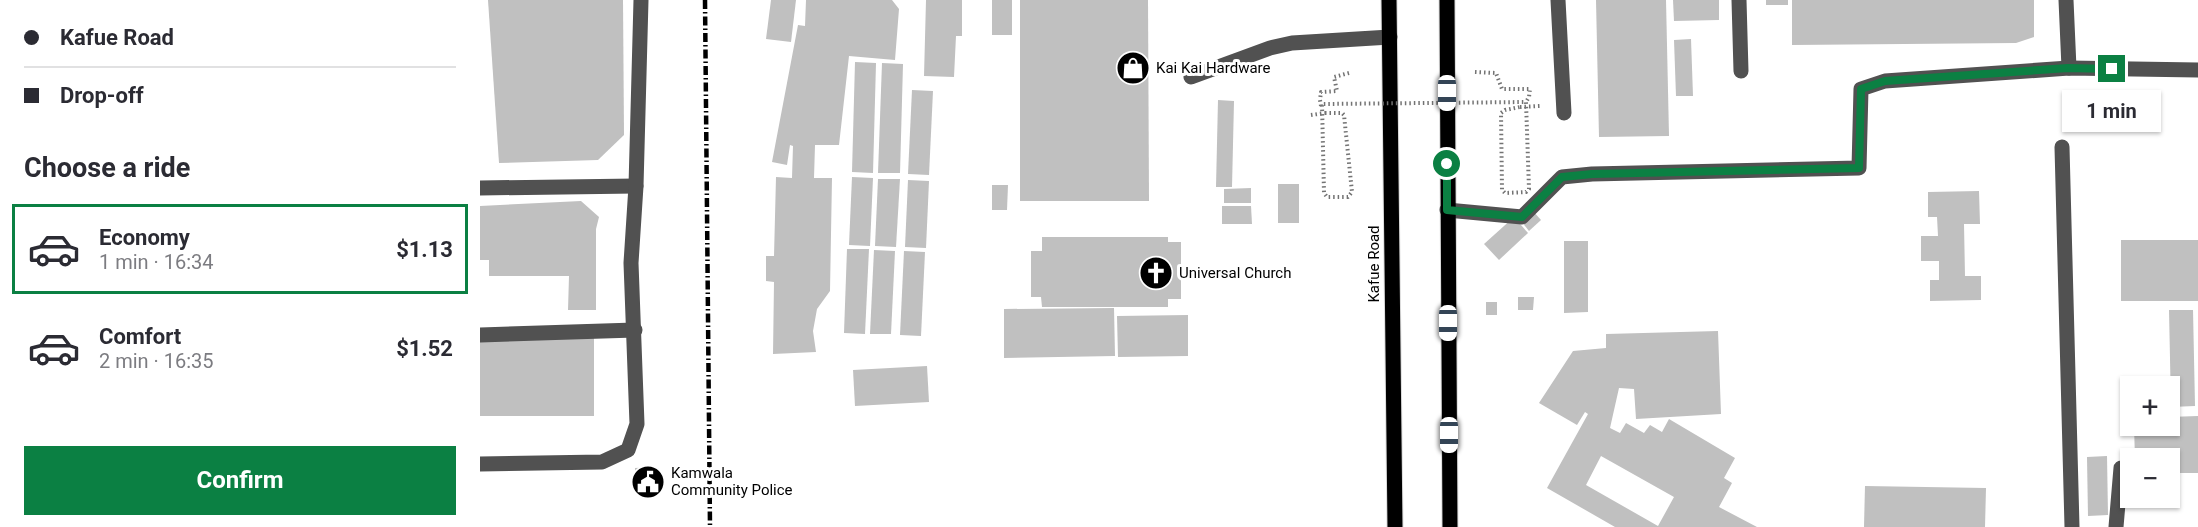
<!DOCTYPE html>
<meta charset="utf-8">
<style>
:root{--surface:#fff;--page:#f7f7f7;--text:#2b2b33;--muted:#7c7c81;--line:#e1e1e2;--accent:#0b8043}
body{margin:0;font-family:Roboto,sans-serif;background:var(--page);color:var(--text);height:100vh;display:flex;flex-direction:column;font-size:22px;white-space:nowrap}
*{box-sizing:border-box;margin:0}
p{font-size:20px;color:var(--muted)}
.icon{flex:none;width:33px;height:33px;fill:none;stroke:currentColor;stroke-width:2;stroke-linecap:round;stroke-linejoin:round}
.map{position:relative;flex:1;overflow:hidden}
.sheet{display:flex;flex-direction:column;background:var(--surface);width:480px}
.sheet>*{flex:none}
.banner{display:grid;align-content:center;height:132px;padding:0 24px;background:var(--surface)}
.fabs{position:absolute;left:1640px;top:376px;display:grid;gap:12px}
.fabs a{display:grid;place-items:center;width:60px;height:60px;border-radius:0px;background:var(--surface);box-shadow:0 2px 4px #0004;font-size:30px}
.end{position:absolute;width:27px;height:27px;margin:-14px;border:8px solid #0b8043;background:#fff;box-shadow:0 0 0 3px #fff}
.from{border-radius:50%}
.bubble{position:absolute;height:42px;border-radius:0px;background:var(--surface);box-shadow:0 2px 4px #0004;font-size:20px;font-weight:700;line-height:42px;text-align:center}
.car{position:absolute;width:18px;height:36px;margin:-18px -9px;border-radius:8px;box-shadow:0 0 4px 2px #0007;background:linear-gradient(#fff 24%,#345 0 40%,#fff 0 76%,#345 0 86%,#fff 0)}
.banner b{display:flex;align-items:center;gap:21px;height:57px;font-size:22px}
.banner b+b{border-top:2px solid var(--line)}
.banner i{width:15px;height:15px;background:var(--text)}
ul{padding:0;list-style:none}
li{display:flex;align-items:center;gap:18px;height:90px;margin:0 12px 9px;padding:0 12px;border:3px solid transparent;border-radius:0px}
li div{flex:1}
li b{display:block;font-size:22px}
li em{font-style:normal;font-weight:700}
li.current{border-color:var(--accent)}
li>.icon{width:54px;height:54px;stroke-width:1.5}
h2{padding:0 24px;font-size:27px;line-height:72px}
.cta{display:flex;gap:12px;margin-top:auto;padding:12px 24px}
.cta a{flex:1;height:69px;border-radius:0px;background:var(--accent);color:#fff;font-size:24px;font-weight:700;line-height:69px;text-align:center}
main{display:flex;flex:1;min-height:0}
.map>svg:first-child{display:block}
.building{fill:#c0c0c0;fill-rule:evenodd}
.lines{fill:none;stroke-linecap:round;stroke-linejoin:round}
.major-casing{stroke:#dbdbdb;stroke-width:17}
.path{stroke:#737373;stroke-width:4;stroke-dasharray:1.5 3;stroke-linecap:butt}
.minor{stroke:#515151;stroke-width:15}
.major{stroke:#000;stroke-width:15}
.rail{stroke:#000;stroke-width:4.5;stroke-dasharray:9 3 1.5 3;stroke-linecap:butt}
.path-bridge{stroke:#737373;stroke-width:4;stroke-dasharray:1.5 3;stroke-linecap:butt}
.route{stroke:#0b8043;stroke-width:8}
.labels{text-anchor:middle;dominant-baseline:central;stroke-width:6;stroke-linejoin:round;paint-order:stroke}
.poi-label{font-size:15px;fill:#000;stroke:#fff;text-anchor:start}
.street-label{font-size:15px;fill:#000;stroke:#fff}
</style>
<main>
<section class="sheet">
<div class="banner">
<b><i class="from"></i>Kafue Road</b>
<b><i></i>Drop-off</b>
</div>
<h2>Choose a ride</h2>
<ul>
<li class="current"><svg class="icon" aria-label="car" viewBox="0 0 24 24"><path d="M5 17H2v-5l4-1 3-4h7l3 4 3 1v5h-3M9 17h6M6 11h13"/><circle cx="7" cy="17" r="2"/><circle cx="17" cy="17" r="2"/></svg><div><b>Economy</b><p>1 min · 16:34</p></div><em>$1.13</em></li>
<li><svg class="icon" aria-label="car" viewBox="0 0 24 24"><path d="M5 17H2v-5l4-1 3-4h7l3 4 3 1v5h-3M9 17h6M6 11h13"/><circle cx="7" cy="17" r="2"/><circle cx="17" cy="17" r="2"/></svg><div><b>Comfort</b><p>2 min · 16:35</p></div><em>$1.52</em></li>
</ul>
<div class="cta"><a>Confirm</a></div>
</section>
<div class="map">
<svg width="1718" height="527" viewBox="0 0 1718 527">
<rect width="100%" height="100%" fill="#fff"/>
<!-- building -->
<g class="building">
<path d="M8 0H143L144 135 118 160 19 163Z"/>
<path d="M291 0H316L311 42 286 39Z"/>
<path d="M326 0H412L419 9 415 60 369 56 359 145H335L334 178H352L350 291 337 309 333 331 336 352 293 354 294 282 286 281V256H294L296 177 312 178 313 146 310 145 307 165 292 162 318 25 325 26Z"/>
<path d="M446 0H482V36H476L474 77 444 76Z"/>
<rect x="512" y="0" width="20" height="35"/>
<path d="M540 0H668L669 201H540Z"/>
<path d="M1116 0H1186L1189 136 1119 137Z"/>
<path d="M1193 0H1239V20L1194 21Z"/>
<rect x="1286" y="0" width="22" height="5"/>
<path d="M1312 0H1554V37L1536 43 1312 45Z"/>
<path d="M1211 39 1213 96H1196L1194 40Z"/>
<path d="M375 62 396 63 393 173 372 172Z"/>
<path d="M402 63 423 64 420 173H398Z"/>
<path d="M432 90 453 91 449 175 428 174Z"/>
<path d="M738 100 754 101 752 187H736Z"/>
<path d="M372 177 393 178 390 246 369 245Z"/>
<path d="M398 179H420L416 247 395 246Z"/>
<path d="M428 180 449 181 446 248 425 247Z"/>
<rect x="798" y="184" width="21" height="39"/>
<path d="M512 185H528L527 210H512Z"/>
<path d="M771 188V203H744V189Z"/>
<path d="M1499 191 1500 224H1484L1485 276H1501V300L1450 301V280H1459V261H1441V236H1458L1457 217H1448V192Z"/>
<path d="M101 201 119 217 116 229V310H88L89 276H9V260H0V206Z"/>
<path d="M742 206H771L772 224H742Z"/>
<path d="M1053 211 1061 220 1049 231 1041 221Z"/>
<path d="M1034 217 1048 233 1019 260 1004 244Z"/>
<path d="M562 237H688V242H701V299H688V307H562L561 297H551V251H562Z"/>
<rect x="1641" y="240" width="77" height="61"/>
<path d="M1084 241H1108V312L1084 313Z"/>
<path d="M367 249H389L385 334 364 333Z"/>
<path d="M394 250 415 251 411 334H390Z"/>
<path d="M424 251 445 252 441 336 420 335Z"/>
<path d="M1038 297H1054L1053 310H1038Z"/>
<rect x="1006" y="302" width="11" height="13"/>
<path d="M634 308 635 356 524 358V309Z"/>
<path d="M1689 310H1713L1715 406 1691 407Z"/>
<path d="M708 315V356L638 357 637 316Z"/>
<path d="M1238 331 1241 414 1156 419 1154 389 1139 388 1130 428 1140 433 1146 423 1164 433 1170 425 1182 432 1189 419 1255 458 1244 478 1252 483 1239 507 1277 527H1135L1067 488 1108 414 1105 412 1097 425 1059 403 1093 351 1126 348V334ZM1121 456 1194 497 1178 526 1106 485Z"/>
<rect x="0" y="336" width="114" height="80"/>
<path d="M447 366 449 402 375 406 373 370Z"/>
<path d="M1718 416V473H1689V459H1655L1654 426H1689V417Z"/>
<path d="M1627 456 1628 515 1608 516 1607 457Z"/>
<path d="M171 467 173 493H157L155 468Z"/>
<path d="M1385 486 1506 488 1505 527H1384Z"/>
</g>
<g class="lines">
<!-- major casing -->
<g class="major-casing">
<g id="major">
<path d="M909 0 915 527"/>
<path d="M967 0 970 527"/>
</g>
</g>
<!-- path -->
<g class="path">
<path d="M995 72 1016 73 1022 89H1050L1049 97 1046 102"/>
<path d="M841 106 840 100 841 92 857 91 854 77 869 73"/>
<path d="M1040 107 1060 106"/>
<path d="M831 115 845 113"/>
</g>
<!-- minor -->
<g class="minor">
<path d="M1078 0 1084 113"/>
<path d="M1259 0 1261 71"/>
<path d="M1586 0 1589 68"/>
<path d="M711 77 790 48 812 43 910 37"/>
<path d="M1582 147 1592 527"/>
<path d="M0 188 156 186"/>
<path d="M967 210 1042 217 1082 177 1112 174 1379 168 1381 89 1405 81 1589 68 1718 70"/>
<path d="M0 335 155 330"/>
<path d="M0 464 122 462 148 450 157 424 151 263 156 186 161 0"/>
<path d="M1636 527 1641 468"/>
</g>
<!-- major -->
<use href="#major" class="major"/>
<!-- rail -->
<path class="rail" d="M225 0 230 527"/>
<!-- path-bridge -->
<path class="path-bridge" d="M845 113H862L864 115 872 192 868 197H847L844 193 842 104 1046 102 1049 189 1046 192 1025 193 1022 190 1021 113 1025 110 1040 107"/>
</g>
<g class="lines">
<!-- route -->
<path class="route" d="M967 164V210L1042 217 1082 177 1112 174 1379 168 1381 89 1405 81 1588 68 1632 69"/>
</g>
<!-- icons -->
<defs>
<g id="shop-disc" transform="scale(1.725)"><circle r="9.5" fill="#000" stroke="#fff"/><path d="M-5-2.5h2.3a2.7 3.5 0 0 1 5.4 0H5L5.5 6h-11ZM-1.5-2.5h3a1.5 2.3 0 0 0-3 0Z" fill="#fff"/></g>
<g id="church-disc" transform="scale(1.725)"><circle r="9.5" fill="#000" stroke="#fff"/><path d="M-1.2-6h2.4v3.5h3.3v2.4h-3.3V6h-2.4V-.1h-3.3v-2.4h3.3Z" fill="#fff"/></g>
<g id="civic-disc" transform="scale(1.725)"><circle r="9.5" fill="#000" stroke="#fff"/><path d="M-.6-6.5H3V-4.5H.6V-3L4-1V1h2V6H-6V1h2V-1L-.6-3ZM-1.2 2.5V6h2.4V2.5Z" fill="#fff"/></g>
</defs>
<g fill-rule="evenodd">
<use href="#shop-disc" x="653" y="68"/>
<use href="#church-disc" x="676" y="273"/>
<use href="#civic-disc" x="168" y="482"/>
</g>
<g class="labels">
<!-- poi labels -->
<g class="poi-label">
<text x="676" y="68">Kai Kai Hardware</text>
<text x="699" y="273">Universal Church</text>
<text x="191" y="473">Kamwala<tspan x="191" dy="17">Community Police</tspan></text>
</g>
<!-- street labels -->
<g class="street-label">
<text transform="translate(894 264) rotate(-90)">Kafue Road</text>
</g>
</g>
</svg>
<div class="fabs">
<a>+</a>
<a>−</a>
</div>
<i class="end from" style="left:967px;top:164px"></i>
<i class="end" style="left:1632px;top:69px"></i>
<div class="bubble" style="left:1582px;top:90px;width:99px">1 min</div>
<i class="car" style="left:967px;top:93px;rotate:180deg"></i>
<i class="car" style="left:968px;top:323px;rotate:180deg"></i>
<i class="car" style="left:969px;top:435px;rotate:180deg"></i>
</div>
</main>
